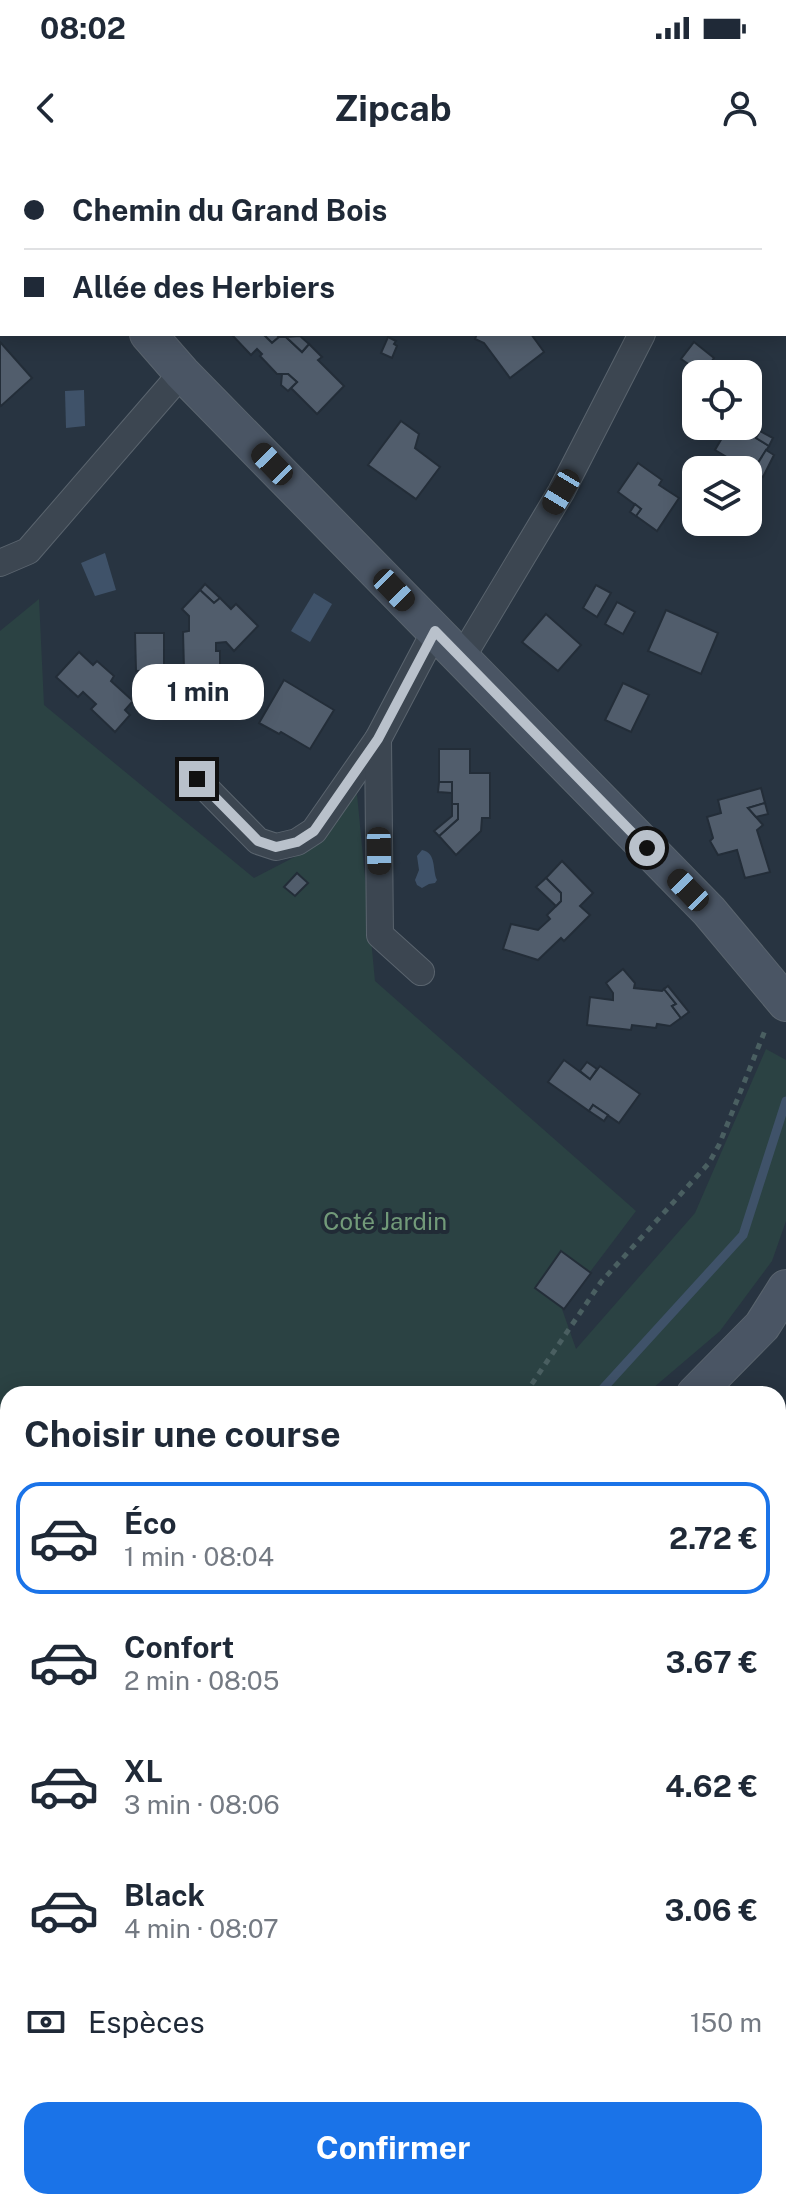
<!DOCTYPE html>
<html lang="fr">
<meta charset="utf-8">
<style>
:root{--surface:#fff;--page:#f2f2f3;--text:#1f2937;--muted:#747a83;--line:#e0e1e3;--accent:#1a73e8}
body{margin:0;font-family:"Public Sans",sans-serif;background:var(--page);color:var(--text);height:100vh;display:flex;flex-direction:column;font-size:30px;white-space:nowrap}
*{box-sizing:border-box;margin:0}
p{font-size:26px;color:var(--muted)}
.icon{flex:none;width:44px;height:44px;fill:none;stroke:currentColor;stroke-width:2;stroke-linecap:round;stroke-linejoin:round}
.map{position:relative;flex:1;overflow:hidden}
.sheet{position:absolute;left:0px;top:1226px;width:786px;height:824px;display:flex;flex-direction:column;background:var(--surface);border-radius:24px 24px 0 0;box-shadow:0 4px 20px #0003}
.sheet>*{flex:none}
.banner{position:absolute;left:0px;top:0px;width:786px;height:176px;box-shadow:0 4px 20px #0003;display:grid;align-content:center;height:176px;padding:0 24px;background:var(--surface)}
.tools{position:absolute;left:682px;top:200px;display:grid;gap:16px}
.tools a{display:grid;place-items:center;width:80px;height:80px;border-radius:16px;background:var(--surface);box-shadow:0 4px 20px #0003;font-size:40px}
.end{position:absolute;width:36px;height:36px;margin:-18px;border:10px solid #b9c1cb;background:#111;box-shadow:0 0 0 4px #111}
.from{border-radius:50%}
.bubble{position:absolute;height:56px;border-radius:24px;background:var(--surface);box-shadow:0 4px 20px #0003;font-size:26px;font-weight:700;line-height:56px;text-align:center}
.car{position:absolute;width:24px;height:48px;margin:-24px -12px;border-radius:10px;box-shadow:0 0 6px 2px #0007;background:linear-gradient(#222 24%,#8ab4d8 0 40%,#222 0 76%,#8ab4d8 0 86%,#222 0)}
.banner b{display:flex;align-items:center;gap:28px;height:76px;font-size:30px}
.banner b+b{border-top:2px solid var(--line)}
.banner i{width:20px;height:20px;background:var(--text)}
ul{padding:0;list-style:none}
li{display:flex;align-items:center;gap:24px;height:112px;margin:0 16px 12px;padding:0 8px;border:4px solid transparent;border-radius:24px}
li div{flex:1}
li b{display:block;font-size:30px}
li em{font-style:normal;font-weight:700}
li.current{border-color:var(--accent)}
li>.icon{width:72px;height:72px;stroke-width:1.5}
h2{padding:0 24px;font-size:36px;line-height:96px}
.pay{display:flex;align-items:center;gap:20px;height:88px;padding:0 24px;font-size:30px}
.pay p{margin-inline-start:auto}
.primary-button{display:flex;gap:16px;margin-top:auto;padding:16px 24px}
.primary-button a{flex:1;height:92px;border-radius:24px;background:var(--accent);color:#fff;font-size:32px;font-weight:700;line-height:92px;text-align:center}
.status{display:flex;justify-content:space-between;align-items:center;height:56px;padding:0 40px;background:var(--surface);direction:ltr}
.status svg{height:22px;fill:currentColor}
header{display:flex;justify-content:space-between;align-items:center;height:104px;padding:0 24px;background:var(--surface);font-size:36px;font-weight:700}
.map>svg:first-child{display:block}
.green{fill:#2b4243}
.water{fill:#3f5269}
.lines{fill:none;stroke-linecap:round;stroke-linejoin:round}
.stream{stroke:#3f5269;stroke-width:9}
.river{stroke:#3f5269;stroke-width:54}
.building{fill:#515d6c;stroke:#232d38;stroke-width:2}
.street-casing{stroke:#5a646e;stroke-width:28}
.secondary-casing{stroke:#5a646e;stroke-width:38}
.path{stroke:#4a5f61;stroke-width:5;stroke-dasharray:6 6;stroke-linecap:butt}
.street{stroke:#3c4651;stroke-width:26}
.secondary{stroke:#4a5564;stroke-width:36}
.route{stroke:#b9c1cb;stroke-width:10}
.labels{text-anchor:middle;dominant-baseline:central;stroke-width:8;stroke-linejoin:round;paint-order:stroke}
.park-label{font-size:24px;fill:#729a79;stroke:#212b36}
</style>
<div class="status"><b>08:02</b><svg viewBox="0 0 49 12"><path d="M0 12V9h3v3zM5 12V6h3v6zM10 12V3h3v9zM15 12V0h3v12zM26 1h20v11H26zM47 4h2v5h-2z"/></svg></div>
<header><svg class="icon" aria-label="back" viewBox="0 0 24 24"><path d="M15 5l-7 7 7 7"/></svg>Zipcab<svg class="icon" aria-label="person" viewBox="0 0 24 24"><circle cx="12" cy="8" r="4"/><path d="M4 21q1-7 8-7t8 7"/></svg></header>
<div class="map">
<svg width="786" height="2050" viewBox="0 0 786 2050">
<rect width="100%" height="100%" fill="#283441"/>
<!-- green -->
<g class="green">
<path d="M39 439 44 545 254 718 308 690 356 624 375 821 636 1051 562 1149 576 1189 695 1053 766 889 786 900V1061L772 1101 720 1171 646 1234H8V1926L0 1922V471Z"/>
<path d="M786 1456V1518L778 1526V1464Z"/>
<path d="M778 1887 786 1888V2050H249V2042H778Z"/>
<path d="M117 2042H188L189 2050H117Z"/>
</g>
<!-- water -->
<g class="water">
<path d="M84 230 85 266 66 268 65 231Z"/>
<path d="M105 393 116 430 95 436 81 403Z"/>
<path d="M314 433 332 444 310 482 291 471Z"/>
<path d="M422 690C437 693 432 710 437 720L435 723 429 724 422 728 417 725 415 720 419 710 417 696Z"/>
</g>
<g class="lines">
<!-- stream -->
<g class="stream">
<path d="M598 1234 743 1075 786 941"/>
<path d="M0 1717 8 1638"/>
</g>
<!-- river -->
<g class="river">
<path d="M0 1857 8 1855"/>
<path d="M778 1997 786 1992"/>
</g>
</g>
<!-- building -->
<g class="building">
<path d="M544 0H578L577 2H549Z"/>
<path d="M263 174H276L279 177 272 183Z"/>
<path d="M263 174 272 183 279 177H286L302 192 309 184 322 197 318 200 344 226 317 254 291 228 297 222 288 214H277L260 196 262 194 257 189 251 195 232 175Z"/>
<path d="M477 174H531L544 192 510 218 484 183 475 179Z"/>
<path d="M300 176 309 184 302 192 286 177Z"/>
<path d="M388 177 396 181 394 184 397 186 392 198 381 193Z"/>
<path d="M0 182 32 218 1 246 0 244Z"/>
<path d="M694 182 714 198 703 214 681 199Z"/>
<path d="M282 214H288L297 222 288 231 281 225Z"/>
<path d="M401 261 419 274 415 288 440 307 416 339 368 305Z"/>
<path d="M751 265 760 271 756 278 769 286 752 312 715 290 729 266H735L747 273Z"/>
<path d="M760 271 773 278 769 286 756 278Z"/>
<path d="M766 290 774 295 763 317 753 311Z"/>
<path d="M638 303 662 320 659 325 679 338 657 371 636 356 641 349 618 332Z"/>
<path d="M635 344 641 349 636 356 630 352Z"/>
<path d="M205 424 220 438 214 443 200 430Z"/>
<path d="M596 425 611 433 597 457 583 448Z"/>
<path d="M200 430 214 443 220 438 231 449 236 444 258 466 234 491 226 482 216 483V491H220V509L184 510 183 472 189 471V456L182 449Z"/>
<path d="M617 442 635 452 623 474 605 464Z"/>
<path d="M666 450 718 473 701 514 648 491Z"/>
<path d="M546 454 581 485 558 511 522 482Z"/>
<path d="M135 473H164V510L136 511Z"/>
<path d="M79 492 93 505 97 501 114 516 111 521 133 541 125 550 130 555 115 572 91 549 96 544 83 532 78 537 56 517Z"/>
<path d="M284 520 334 550 310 589 281 572 279 574 259 563Z"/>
<path d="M623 523 649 535 631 572 605 560Z"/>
<path d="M439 589H470V613H490V658H482L481 671 456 695 439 676 458 659V644H452V622H439Z"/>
<path d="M439 622H452V633L438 632Z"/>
<path d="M761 628 765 643 748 648 763 665 757 670 770 712 745 718 737 690 718 695 710 681 713 678 707 657 721 653 718 640Z"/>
<path d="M765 643 768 654 756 657 748 648Z"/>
<path d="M452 644H458V659L439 676 434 671 452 656Z"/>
<path d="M562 701 593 733 580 746 590 755 564 781 561 778 538 800 503 789 511 764 538 770 550 759 547 755 561 741V733L546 718Z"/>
<path d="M297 713 308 723 295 736 284 727Z"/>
<path d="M546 718 561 733V741L556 746 536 727Z"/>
<path d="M623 809 635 823 634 828 662 831 664 829 676 844 672 846 681 858 670 866 657 864 656 868 632 865 631 870 587 865 590 837 613 840V833L606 823Z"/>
<path d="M668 826 689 852 681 858 672 846 676 844 664 829Z"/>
<path d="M564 900 590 919 600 906 640 934 619 963 593 945 589 951 548 922Z"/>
<path d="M587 902 597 909 590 919 580 911Z"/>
<path d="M593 945 608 955 604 961 589 951Z"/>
<path d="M561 1091 591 1113 564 1149 535 1128Z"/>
</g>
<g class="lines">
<!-- street casing -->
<g class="street-casing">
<g id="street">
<path d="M251 2 252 0"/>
<path d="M716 2 717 0"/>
<path d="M0 403 28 391 182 213"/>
<path d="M461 499 561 332 642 174"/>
<path d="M197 619 258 681 276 687 297 682 314 671 378 579"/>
<path d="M421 812 380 775 378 579 435 471"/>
</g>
</g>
<!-- secondary casing -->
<g class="secondary-casing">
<g id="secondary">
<path d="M0 4 2 6"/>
<path d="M148 174 182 213 709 751 786 843"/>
<path d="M695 1234 762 1166 786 1128"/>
<path d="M213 2042 214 2050"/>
</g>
</g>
<!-- path -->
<g class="path">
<path d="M525 1234 601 1122 709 1003 719 985 766 868"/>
<path d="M0 1536 8 1529"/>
<path d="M0 1756 8 1755"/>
<path d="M0 1912 8 1909"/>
</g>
<!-- street -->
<use href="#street" class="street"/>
<!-- secondary -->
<use href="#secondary" class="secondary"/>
</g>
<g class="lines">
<!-- route -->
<path class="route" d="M197 619 258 681 276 687 297 682 314 671 378 579 435 471 647 688"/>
</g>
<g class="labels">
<!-- park labels -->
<g class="park-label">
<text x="385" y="1061">Coté Jardin</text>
</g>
</g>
</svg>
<div class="tools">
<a><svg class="icon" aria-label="locate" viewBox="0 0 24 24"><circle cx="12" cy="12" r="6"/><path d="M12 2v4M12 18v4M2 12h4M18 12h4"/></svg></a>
<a><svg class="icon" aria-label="layers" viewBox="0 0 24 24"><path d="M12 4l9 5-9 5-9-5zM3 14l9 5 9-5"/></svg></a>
</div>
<i class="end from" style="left:647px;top:688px"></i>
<i class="end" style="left:197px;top:619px"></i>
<div class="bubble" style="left:132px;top:504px;width:132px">1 min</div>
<i class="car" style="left:272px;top:304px;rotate:316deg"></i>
<i class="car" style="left:561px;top:332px;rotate:211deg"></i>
<i class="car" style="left:394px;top:430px;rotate:136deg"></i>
<i class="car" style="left:379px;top:691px;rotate:179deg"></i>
<i class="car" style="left:688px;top:730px;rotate:316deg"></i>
<div class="banner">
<b><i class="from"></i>Chemin du Grand Bois</b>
<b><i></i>Allée des Herbiers</b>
</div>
<section class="sheet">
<h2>Choisir une course</h2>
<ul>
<li class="current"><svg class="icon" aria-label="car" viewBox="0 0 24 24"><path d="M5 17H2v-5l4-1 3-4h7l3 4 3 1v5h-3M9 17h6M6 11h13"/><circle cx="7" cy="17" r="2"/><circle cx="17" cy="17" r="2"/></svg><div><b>Éco</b><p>1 min · 08:04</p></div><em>2.72 €</em></li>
<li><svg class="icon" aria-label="car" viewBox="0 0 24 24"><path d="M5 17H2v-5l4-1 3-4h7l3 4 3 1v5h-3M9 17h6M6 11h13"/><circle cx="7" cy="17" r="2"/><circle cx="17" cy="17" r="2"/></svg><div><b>Confort</b><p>2 min · 08:05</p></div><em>3.67 €</em></li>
<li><svg class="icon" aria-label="car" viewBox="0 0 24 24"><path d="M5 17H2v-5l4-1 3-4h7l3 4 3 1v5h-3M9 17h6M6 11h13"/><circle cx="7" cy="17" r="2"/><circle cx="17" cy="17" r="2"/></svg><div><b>XL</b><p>3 min · 08:06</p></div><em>4.62 €</em></li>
<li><svg class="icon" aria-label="car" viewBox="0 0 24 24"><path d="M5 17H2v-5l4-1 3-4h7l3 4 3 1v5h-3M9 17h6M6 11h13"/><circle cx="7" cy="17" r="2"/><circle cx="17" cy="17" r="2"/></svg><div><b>Black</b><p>4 min · 08:07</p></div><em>3.06 €</em></li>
</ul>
<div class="pay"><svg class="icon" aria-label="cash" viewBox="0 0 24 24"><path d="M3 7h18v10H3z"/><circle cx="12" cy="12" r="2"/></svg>Espèces<p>150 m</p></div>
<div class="primary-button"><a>Confirmer</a></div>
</section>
</div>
